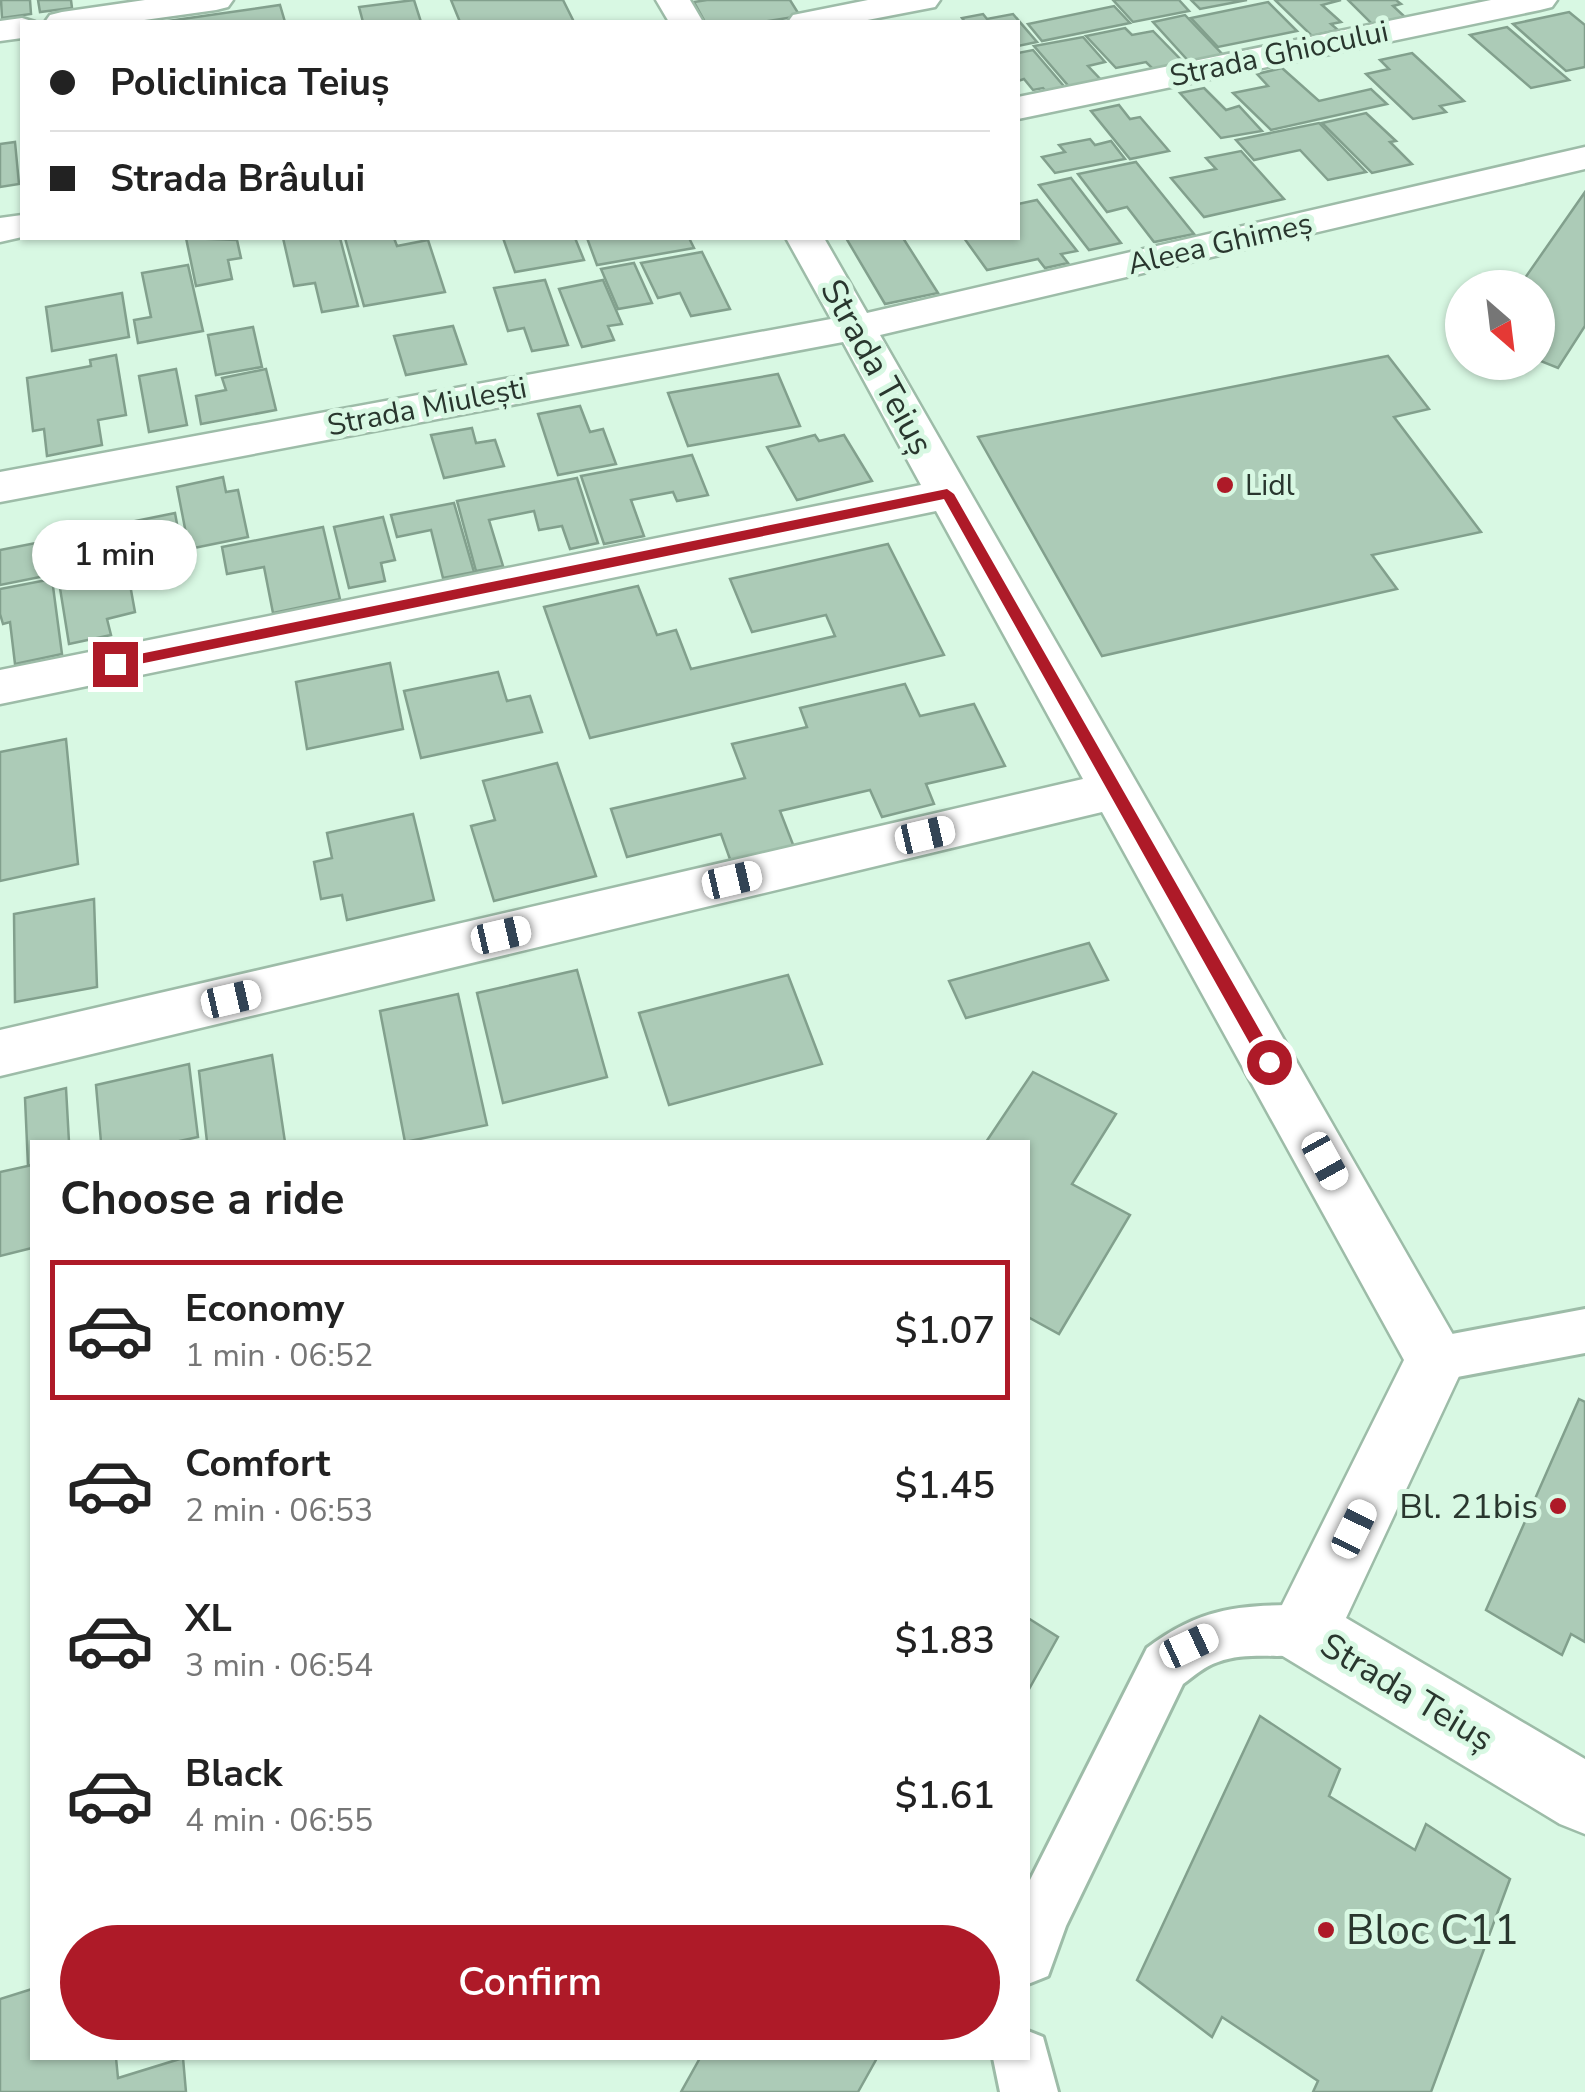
<!DOCTYPE html>
<meta charset="utf-8">
<style>
:root{--surface:#fff;--page:#f6f6f6;--text:#222;--muted:#767676;--line:#e0e0e0;--accent:#ae1a28}
body{margin:0;font-family:"Nunito Sans",sans-serif;background:var(--page);color:var(--text);height:100vh;display:flex;flex-direction:column;font-size:38px;white-space:nowrap}
*{box-sizing:border-box;margin:0}
p{font-size:32px;color:var(--muted)}
.icon{flex:none;width:55px;height:55px;fill:none;stroke:currentColor;stroke-width:2;stroke-linecap:round;stroke-linejoin:round}
.map{position:relative;flex:1;overflow:hidden}
.side{position:absolute;left:30px;top:1140px;width:1000px;height:920px;display:flex;flex-direction:column;background:var(--surface);border-radius:0px;box-shadow:0 2px 8px #0004}
.side>*{flex:none}
.guide{position:absolute;left:20px;top:20px;width:1000px;height:220px;border-radius:0px;box-shadow:0 2px 8px #0004;display:grid;align-content:center;height:220px;padding:0 30px;background:var(--surface)}
.needle{width:65px;rotate:152deg}
.tools{position:absolute;left:1445px;top:270px;display:grid;gap:20px}
.tools a{display:grid;place-items:center;width:110px;height:110px;border-radius:50%;background:var(--surface);box-shadow:0 2px 8px #0004;font-size:50px}
.end{position:absolute;width:45px;height:45px;margin:-22px;border:12px solid #ae1a28;background:#fff;box-shadow:0 0 0 5px #fff}
.from{border-radius:50%}
.bubble{position:absolute;height:70px;border-radius:35px;background:var(--surface);box-shadow:0 2px 8px #0004;font-size:32px;font-weight:600;line-height:70px;text-align:center}
.car{position:absolute;width:30px;height:60px;margin:-30px -15px;border-radius:12px;box-shadow:0 0 8px 2px #0007;background:linear-gradient(#fff 24%,#345 0 40%,#fff 0 76%,#345 0 86%,#fff 0)}
.guide b{display:flex;align-items:center;gap:35px;height:95px;font-size:38px}
.guide b+b{border-top:2px solid var(--line)}
.guide i{width:25px;height:25px;background:var(--text)}
ul{padding:0;list-style:none}
li{display:flex;align-items:center;gap:30px;height:140px;margin:0 20px 15px;padding:0 10px;border:5px solid transparent;border-radius:0px}
li div{flex:1}
li b{display:block;font-size:38px}
li em{font-style:normal;font-weight:600}
li.selected{border-color:var(--accent)}
li>.icon{width:90px;height:90px;stroke-width:1.5}
h2{padding:0 30px;font-size:45px;line-height:120px}
.action{display:flex;gap:20px;margin-top:auto;padding:20px 30px}
.action a{flex:1;height:115px;border-radius:60px;background:var(--accent);color:#fff;font-size:40px;font-weight:600;line-height:115px;text-align:center}
.map>svg:first-child{display:block}
.building{fill:#accbb7;stroke:#82a08d;stroke-width:2.5}
.lines{fill:none;stroke-linecap:round;stroke-linejoin:round}
.service-casing{stroke:#9dbca8;stroke-width:6}
.minor-casing{stroke:#9dbca8;stroke-width:5}
.service{fill:#fff;fill-rule:evenodd}
.minor{fill:#fff;fill-rule:evenodd}
.route{fill:#ae1a28}
.poi-dot{fill:#ae1a28;stroke:#d8f8e3;stroke-width:4}
.labels{text-anchor:middle;dominant-baseline:central;stroke-width:10;stroke-linejoin:round;paint-order:stroke}
.far-street-label{font-size:30px;fill:#29362e;stroke:#d8f8e3}
.far-poi-label{font-size:30px;fill:#29362e;stroke:#d8f8e3;text-anchor:start}
.street-label{font-size:35px;fill:#29362e;stroke:#d8f8e3}
.poi-label{font-size:35px;fill:#29362e;stroke:#d8f8e3;text-anchor:end}
.near-poi-label{font-size:42px;fill:#29362e;stroke:#d8f8e3;text-anchor:start}
</style>
<div class="map">
<svg width="1585" height="2092" viewBox="0 0 1585 2092">
<rect width="100%" height="100%" fill="#d8f8e3"/>
<!-- building -->
<g class="building">
<path d="M1 0H30L31 14 2 18Z"/>
<path d="M38 0H71L72 8 40 12Z"/>
<path d="M414 0 421 22H363L359 7Z"/>
<path d="M451 0H563L574 22H460Z"/>
<path d="M707 0H790L800 16 762 22H705L694 2Z"/>
<path d="M1113 0H1179L1189 11 1133 22Z"/>
<path d="M1191 0H1247L1200 9Z"/>
<path d="M1275 0H1341L1322 5 1341 22 1331 24 1338 30 1312 36Z"/>
<path d="M1348 0H1396L1401 4 1393 6 1405 17 1372 24Z"/>
<path d="M1268 2 1297 31 1218 47 1191 18Z"/>
<path d="M280 5 285 22H161Z"/>
<path d="M1114 6 1130 23 1042 41 1028 24Z"/>
<path d="M1569 12 1585 25V67L1566 71 1513 24Z"/>
<path d="M983 14 987 19 1013 14 1037 42 1018 46V22H965L962 18Z"/>
<path d="M1185 15 1226 58 1192 65 1153 22Z"/>
<path d="M1507 27 1569 80 1531 88 1470 35Z"/>
<path d="M1125 28 1132 35 1153 31 1186 65 1155 71 1146 62 1116 68 1086 36Z"/>
<path d="M1083 37 1105 62 1088 66 1104 83 1072 90 1034 46Z"/>
<path d="M1033 50 1068 91 1049 95 1043 88 1033 90 1024 79 1018 81V53Z"/>
<path d="M1412 53 1464 101 1440 106 1446 112 1413 119 1366 74 1389 69 1380 60Z"/>
<path d="M1282 68 1319 101 1371 89 1387 104 1271 130 1233 93 1268 86 1257 74Z"/>
<path d="M1204 88 1226 110 1239 106 1262 131 1221 138 1180 93Z"/>
<path d="M1119 105 1130 119 1140 117 1169 151 1130 159 1091 111Z"/>
<path d="M1366 113 1396 141 1390 142 1412 164 1372 173 1322 123Z"/>
<path d="M1319 123 1366 172 1328 180 1300 150 1254 160 1236 140Z"/>
<path d="M1090 139 1095 145 1111 141 1125 159 1055 173 1042 157 1065 152 1059 145Z"/>
<path d="M15 142 19 184 0 187V144Z"/>
<path d="M1241 151 1284 199 1204 217 1171 178 1216 169 1206 158Z"/>
<path d="M1136 162 1194 234 1154 242 1127 207 1107 212 1078 174Z"/>
<path d="M1071 178 1121 243 1089 250 1039 185Z"/>
<path d="M1585 192V326L1558 368 1538 360V288H1518Z"/>
<path d="M1037 200 1077 251 1061 254 1068 263 1045 268 1038 259 987 270 964 238H1018V204Z"/>
<path d="M186 238 237 240 241 258 228 260 232 279 196 286Z"/>
<path d="M283 238H340L358 306 322 312 315 283 294 286Z"/>
<path d="M345 238H394L397 246 428 240 445 292 364 306Z"/>
<path d="M503 238H575L584 260 515 272Z"/>
<path d="M587 238H689L694 248 597 265Z"/>
<path d="M846 238H903L938 293 885 304Z"/>
<path d="M702 252 730 309 691 316 680 293 658 298 641 263Z"/>
<path d="M634 263 652 303 618 309 601 269Z"/>
<path d="M188 265 203 331 138 343 134 320 151 317 142 273Z"/>
<path d="M545 280 568 345 532 351 524 328 508 331 494 288Z"/>
<path d="M603 280 622 324 608 326 614 340 582 347 559 289Z"/>
<path d="M122 293 129 337 52 351 46 307Z"/>
<path d="M453 326 466 364 406 375 394 336Z"/>
<path d="M253 327 262 367 216 375 208 335Z"/>
<path d="M116 355 126 415 98 420 102 445 47 456 44 429 33 431 27 378 91 366 90 360Z"/>
<path d="M1388 356 1429 409 1394 417 1481 532 1372 555 1397 589 1102 656 978 437Z"/>
<path d="M176 369 187 425 149 432 139 376Z"/>
<path d="M266 369 276 410 201 424 196 396 226 390 222 378Z"/>
<path d="M778 374 800 426 688 446 668 393Z"/>
<path d="M580 406 590 432 603 429 616 464 558 475 538 414Z"/>
<path d="M472 428 476 443 495 440 504 466 444 478 431 435Z"/>
<path d="M815 435 819 441 844 435 872 481 797 500 767 447Z"/>
<path d="M692 455 708 495 677 501 673 492 631 500 644 536 604 544 581 476Z"/>
<path d="M223 477 226 492 238 490 248 537 189 549 177 487Z"/>
<path d="M577 478 598 543 570 549 562 526 539 530 534 511 489 520 503 566 476 571 457 501Z"/>
<path d="M454 503 474 572 443 578 431 530 397 537 391 515Z"/>
<path d="M175 513 182 551 55 577 51 547 87 541 86 531Z"/>
<path d="M383 517 395 560 381 563 385 581 349 588 334 527Z"/>
<path d="M323 527 340 599 273 613 264 567 227 574 222 547Z"/>
<path d="M41 542 45 576 0 585V550Z"/>
<path d="M888 544 944 655 590 738 544 607 638 586 657 635 676 630 691 669 835 636 826 615 752 632 730 579Z"/>
<path d="M127 568 135 612 107 619 111 635 69 644 59 582Z"/>
<path d="M52 579 62 654 15 664 10 622 3 624 0 614V589Z"/>
<path d="M390 663 403 729 307 749 296 682Z"/>
<path d="M498 672 507 701 530 696 542 732 421 758 404 691Z"/>
<path d="M905 684 920 716 974 704 1005 766 926 784 934 804 882 817 870 790 780 811 794 847 731 862 721 834 627 857 611 809 745 778 732 744 807 727 800 708Z"/>
<path d="M66 739 78 864 0 881V752Z"/>
<path d="M557 763 596 876 494 901 471 826 495 820 483 781Z"/>
<path d="M413 814 434 900 347 920 342 895 321 899 314 862 332 858 327 833Z"/>
<path d="M94 899 97 987 15 1002 14 914Z"/>
<path d="M1089 943 1108 980 966 1018 949 981Z"/>
<path d="M577 970 607 1077 503 1103 477 993Z"/>
<path d="M788 975 822 1064 669 1105 639 1013Z"/>
<path d="M458 994 487 1125 405 1142 380 1011Z"/>
<path d="M272 1055 285 1142H207L199 1071Z"/>
<path d="M189 1064 198 1137 175 1142H101L96 1085Z"/>
<path d="M1033 1072 1116 1114 1072 1184 1130 1215 1059 1334 1028 1317V1142H986Z"/>
<path d="M66 1088 69 1142H32V1165L28 1166 25 1098Z"/>
<path d="M32 1165V1248L0 1256V1172Z"/>
<path d="M1579 1399 1585 1402V1642L1571 1634 1562 1655 1486 1610Z"/>
<path d="M1028 1618 1058 1637 1028 1691Z"/>
<path d="M1260 1716 1340 1769 1329 1796 1415 1850 1426 1824 1510 1879 1431 2092H1313L1318 2081 1222 2017 1212 2037 1137 1980Z"/>
<path d="M32 1989V2058H116L118 2078 183 2058 186 2092H0V1999Z"/>
<path d="M700 2058H877L858 2092H681Z"/>
</g>
<g class="lines">
<!-- service casing -->
<g class="service-casing">
<g id="service">
<path d="M1585 1309V1353L1436 1381 1419 1375 1412 1359 1419 1343 1436 1337Z"/>
<path d="M1305 1605 1323 1613 1331 1631 1323 1649C1289 1663 1252 1649 1218 1662 1205 1666 1194 1676 1183 1684L1066 1926 1048 1976 1028 1984V1884L1147 1648C1201 1607 1240 1605 1305 1605Z"/>
<path d="M1028 2031 1043 2037 1058 2092H1000L993 2058H1028Z"/>
</g>
</g>
<!-- minor casing -->
<g class="minor-casing">
<g id="minor">
<path d="M145 0H233L228 7 216 10 130 22H45L50 15 62 12Z"/>
<path d="M656 0H690L703 22H669Z"/>
<path d="M868 0H940L935 7 857 22H788L793 15Z"/>
<path d="M1491 0H1557L1552 7 1540 10 1018 119V97Z"/>
<path d="M22 18 35 22H22V38L0 41V21Z"/>
<path d="M1585 147V169L880 335 1467 1359 1346 1618 1585 1759V1834L1560 1824 1281 1655 1272 1631 1281 1607 1404 1360 1102 812 0 1076V1030L1083 779 936 511 0 704V670L921 485 843 342 0 502V472L831 319 786 238H824L867 313Z"/>
<path d="M22 215V237L0 242V218Z"/>
</g>
</g>
<!-- service -->
<use href="#service" class="service"/>
<!-- minor -->
<use href="#minor" class="minor"/>
</g>
<!-- route -->
<path class="route" d="M947 489 954 494 1275 1057V1067H1263L944 499 115 669 108 664 115 659Z"/>
<!-- markers -->
<g class="poi-dot">
<circle cx="1225" cy="485" r="10"/>
<circle cx="1558" cy="1506" r="10"/>
<circle cx="1326" cy="1930" r="10"/>
</g>
<g class="labels">
<!-- far-street labels -->
<g class="far-street-label">
<text transform="translate(1279 54) rotate(-12)">Strada Ghiocului</text>
<text transform="translate(1220 244) rotate(-13)">Aleea Ghimeș</text>
<text transform="translate(427 407) rotate(-11)">Strada Miulești</text>
</g>
<!-- far-poi labels -->
<g class="far-poi-label">
<text x="1245" y="485">Lidl</text>
</g>
<!-- street labels -->
<g class="street-label">
<text transform="translate(877 367) rotate(61)">Strada Teiuș</text>
<text transform="translate(1407 1692) rotate(31)">Strada Teiuș</text>
</g>
<!-- poi labels -->
<g class="poi-label">
<text x="1538" y="1506">Bl. 21bis</text>
</g>
<!-- near-poi labels -->
<g class="near-poi-label">
<text x="1346" y="1930">Bloc C11</text>
</g>
</g>
</svg>
<div class="tools">
<a><svg class="needle" viewBox="-14 -14 28 28"><path d="M0-13l5 13h-10z" fill="#e53935"/><path d="M0 13l5-13h-10z" fill="#767676"/></svg></a>
</div>
<i class="end from" style="left:1269px;top:1062px"></i>
<i class="end" style="left:115px;top:664px"></i>
<div class="bubble" style="left:32px;top:520px;width:165px">1 min</div>
<i class="car" style="left:925px;top:835px;rotate:77deg"></i>
<i class="car" style="left:732px;top:880px;rotate:77deg"></i>
<i class="car" style="left:501px;top:935px;rotate:77deg"></i>
<i class="car" style="left:231px;top:999px;rotate:77deg"></i>
<i class="car" style="left:1325px;top:1161px;rotate:151deg"></i>
<i class="car" style="left:1354px;top:1529px;rotate:26deg"></i>
<i class="car" style="left:1189px;top:1646px;rotate:65deg"></i>
<div class="guide">
<b><i class="from"></i>Policlinica Teiuș</b>
<b><i></i>Strada Brâului</b>
</div>
<section class="side">
<h2>Choose a ride</h2>
<ul>
<li class="selected"><svg class="icon" aria-label="car" viewBox="0 0 24 24"><path d="M5 17H2v-5l4-1 3-4h7l3 4 3 1v5h-3M9 17h6M6 11h13"/><circle cx="7" cy="17" r="2"/><circle cx="17" cy="17" r="2"/></svg><div><b>Economy</b><p>1 min · 06:52</p></div><em>$1.07</em></li>
<li><svg class="icon" aria-label="car" viewBox="0 0 24 24"><path d="M5 17H2v-5l4-1 3-4h7l3 4 3 1v5h-3M9 17h6M6 11h13"/><circle cx="7" cy="17" r="2"/><circle cx="17" cy="17" r="2"/></svg><div><b>Comfort</b><p>2 min · 06:53</p></div><em>$1.45</em></li>
<li><svg class="icon" aria-label="car" viewBox="0 0 24 24"><path d="M5 17H2v-5l4-1 3-4h7l3 4 3 1v5h-3M9 17h6M6 11h13"/><circle cx="7" cy="17" r="2"/><circle cx="17" cy="17" r="2"/></svg><div><b>XL</b><p>3 min · 06:54</p></div><em>$1.83</em></li>
<li><svg class="icon" aria-label="car" viewBox="0 0 24 24"><path d="M5 17H2v-5l4-1 3-4h7l3 4 3 1v5h-3M9 17h6M6 11h13"/><circle cx="7" cy="17" r="2"/><circle cx="17" cy="17" r="2"/></svg><div><b>Black</b><p>4 min · 06:55</p></div><em>$1.61</em></li>
</ul>
<div class="action"><a>Confirm</a></div>
</section>
</div>
